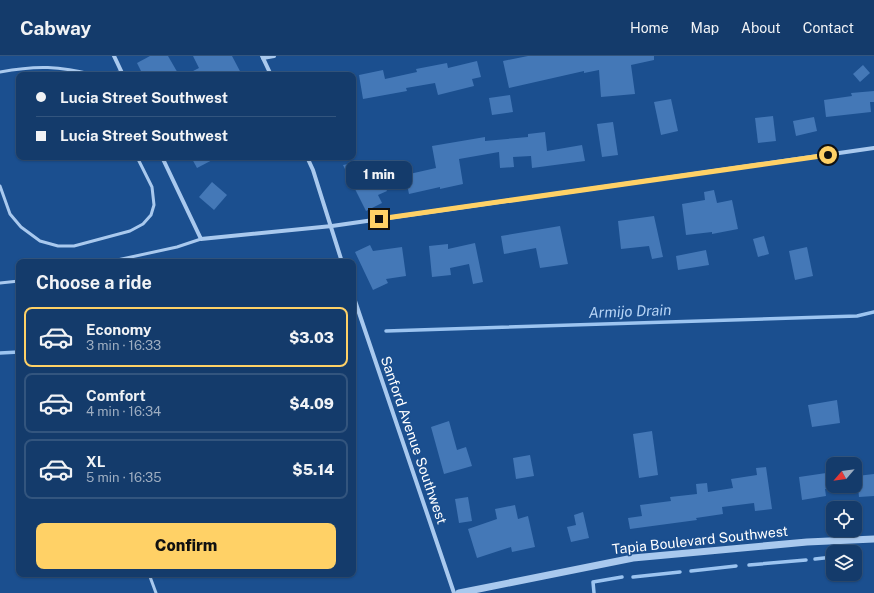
<!DOCTYPE html>
<meta charset="utf-8">
<style>
:root{--surface:#143b6b;--page:#214673;--text:#f1f3f6;--muted:#9dadc1;--line:#33557e;--accent:#ffd166}
body{margin:0;font-family:"Public Sans",sans-serif;background:var(--page);color:var(--text);height:100vh;display:flex;flex-direction:column;font-size:15px;white-space:nowrap}
*{box-sizing:border-box;margin:0}
p{font-size:13px;color:var(--muted)}
.icon{flex:none;width:22px;height:22px;fill:none;stroke:currentColor;stroke-width:2;stroke-linecap:round;stroke-linejoin:round}
.map{position:relative;flex:1;overflow:hidden}
.details{position:absolute;left:16px;top:203px;width:340px;height:318px;display:flex;flex-direction:column;background:var(--surface);border-radius:8px;box-shadow:0 1px 3px #0004,0 0 0 1px var(--line)}
.details>*{flex:none}
.hud{position:absolute;left:16px;top:16px;width:340px;height:88px;border-radius:8px;box-shadow:0 1px 3px #0004,0 0 0 1px var(--line);display:grid;align-content:center;height:88px;padding:0 20px;background:var(--surface)}
.needle{width:26px;rotate:242deg}
.controls{position:absolute;left:826px;top:401px;display:grid;gap:8px}
.controls a{display:grid;place-items:center;width:36px;height:36px;border-radius:8px;background:var(--surface);box-shadow:0 1px 3px #0004,0 0 0 1px var(--line);font-size:20px}
.end{position:absolute;width:18px;height:18px;margin:-9px;border:5px solid #ffd166;background:#111;box-shadow:0 0 0 2px #111}
.from{border-radius:50%}
.bubble{position:absolute;height:28px;border-radius:8px;background:var(--surface);box-shadow:0 1px 3px #0004,0 0 0 1px var(--line);font-size:13px;font-weight:800;line-height:28px;text-align:center}
.hud b{display:flex;align-items:center;gap:14px;height:38px;font-size:15px}
.hud b+b{border-top:1px solid var(--line)}
.hud i{width:10px;height:10px;background:var(--text)}
ul{padding:0;list-style:none}
li{display:flex;align-items:center;gap:12px;height:60px;margin:0 8px 6px;padding:0 12px;border:2px solid var(--line);border-radius:8px}
li div{flex:1}
li b{display:block;font-size:15px}
li em{font-style:normal;font-weight:800}
li.on{border-color:var(--accent)}
li>.icon{width:36px;height:36px;stroke-width:1.5}
h2{padding:0 20px;font-size:18px;line-height:48px}
.cta{display:flex;gap:8px;margin-top:auto;padding:8px 20px}
.cta a{flex:1;height:46px;border-radius:8px;background:var(--accent);color:#111;font-size:16px;font-weight:800;line-height:46px;text-align:center}
header{display:flex;align-items:center;gap:24px;box-sizing:border-box;height:56px;padding:0 20px;background:var(--surface);border-bottom:1px solid var(--line)}
header strong{font-size:19px}
nav{display:flex;gap:22px;margin-inline-start:auto;font-size:14px}
.map>svg:first-child{display:block}
.lines{fill:none;stroke-linecap:round;stroke-linejoin:round}
.stream{stroke:#9cc4f0;stroke-width:3.5}
.building{fill:#4478b7}
.service{stroke:#a9c9ee;stroke-width:3}
.minor{stroke:#a9c9ee;stroke-width:4}
.tertiary{stroke:#a9c9ee;stroke-width:7}
.route{stroke:#ffd166;stroke-width:5}
.labels{text-anchor:middle;dominant-baseline:central;stroke-width:3.5;stroke-linejoin:round;paint-order:stroke}
.street-label{font-size:14px;fill:#fff;stroke:#1b4f8f}
.water-label{font-size:15px;font-style:italic;fill:#b5d3f5;stroke:#1b4f8f}
</style>
<header>
<strong>Cabway</strong>
<nav><a>Home</a><a>Map</a><a>About</a><a>Contact</a></nav>
</header>
<div class="map">
<svg width="874" height="537" viewBox="0 0 874 537">
<rect width="100%" height="100%" fill="#1b4f8f"/>
<g class="lines">
<!-- stream -->
<g class="stream">
<path d="M386 275 857 260 874 256"/>
<path d="M0 297 19 296"/>
<path d="M815 503 833 501"/>
<path d="M749 509 806 504"/>
<path d="M691 515 736 510"/>
<path d="M633 521 680 516"/>
<path d="M594 537 593 526 622 521"/>
</g>
</g>
<!-- building -->
<g class="building">
<path d="M150 0H168L179 19H143L137 7Z"/>
<path d="M193 0H232L242 19H224L222 16 216 19H185L199 12Z"/>
<path d="M528 0H654V4L631 9 635 38 601 41 599 14 584 17V15L509 32 503 5Z"/>
<path d="M477 5 481 21 472 23 474 30 438 39 435 27 406 32 407 35 363 43 359 19 383 14 385 23 417 16 416 13 447 7 448 12Z"/>
<path d="M863 9 870 17 860 26 853 18Z"/>
<path d="M874 35V46H870L871 56 826 61 824 44 852 40 851 37Z"/>
<path d="M510 39 513 56 492 59 489 42Z"/>
<path d="M671 43 678 75 661 79 654 46Z"/>
<path d="M773 60 776 85 758 87 755 62Z"/>
<path d="M814 61 817 75 796 80 793 65Z"/>
<path d="M613 66 618 99 602 101 597 68Z"/>
<path d="M545 76 547 95 582 89 585 105 532 112 531 100 513 101 514 111 500 112 499 96 459 103 463 128 440 133V131L409 138 405 119 436 112 432 90 485 81V85L528 81V78Z"/>
<path d="M191 101H218L197 112Z"/>
<path d="M370 104 375 111 377 123 380 121 387 135 378 139 382 147 366 155 343 109Z"/>
<path d="M212 126 227 139 214 154 199 141Z"/>
<path d="M714 134 717 147 732 144 738 173 712 178V176L686 179 682 148 705 144 704 136Z"/>
<path d="M654 160 663 201 652 203 649 190 621 193 618 165Z"/>
<path d="M560 170 568 208 540 212 536 192 504 198 501 180Z"/>
<path d="M764 180 769 198 758 201 753 183Z"/>
<path d="M475 187 483 226 473 228 469 208 450 212 451 219 432 221 429 190 448 188V193Z"/>
<path d="M370 189 373 195 402 191 406 220 386 223 388 227 373 234 355 196Z"/>
<path d="M807 191 813 220 795 224 789 195Z"/>
<path d="M706 194 709 209 678 214 676 200Z"/>
<path d="M837 344 840 367 812 371 808 349Z"/>
<path d="M449 365 457 394 466 391 472 410 444 418 431 371Z"/>
<path d="M652 375 658 419 639 422 633 378Z"/>
<path d="M530 399 534 420 516 423 513 402Z"/>
<path d="M766 411 772 453 755 455 754 447 722 451 723 458 696 462 697 464 630 473 628 462 642 460 640 449 671 445 670 441 697 438 696 428 707 427 708 436 733 432 731 423 757 419 756 412Z"/>
<path d="M833 416V432L825 433 826 440 802 444 799 421Z"/>
<path d="M874 418V440L859 441 857 420Z"/>
<path d="M468 441 472 465 459 467 455 443Z"/>
<path d="M515 449 518 463 528 460 535 491 512 496 511 491 477 502 468 473 497 463 495 453Z"/>
<path d="M583 456 589 482 571 486 567 471 576 469 574 459Z"/>
</g>
<g class="lines">
<!-- service -->
<g class="service">
<path d="M0 16C37 9 59 10 95 19"/>
<path d="M96 19 121 16"/>
<path d="M0 130 10 158 21 171 40 185 58 190H74L130 175 143 168 151 159 154 149 152 131 137 101"/>
<path d="M108 206 177 191 201 183"/>
<path d="M0 227 19 225"/>
<path d="M149 518 156 537"/>
</g>
<!-- minor -->
<g class="minor">
<path d="M114 0 123 19"/>
<path d="M262 0 271 19"/>
<path d="M263 2 274 0"/>
<path d="M162 101 201 183 332 170 874 92"/>
<path d="M307 101 313 114 342 206"/>
<path d="M353 239 454 537"/>
</g>
<!-- tertiary -->
<path class="tertiary" d="M459 537 633 502 807 486 874 483"/>
</g>
<g class="lines">
<!-- route -->
<path class="route" d="M379 163 828 99"/>
</g>
<g class="labels">
<!-- street labels -->
<g class="street-label">
<text transform="translate(414 384) rotate(71)">Sanford Avenue Southwest</text>
<text transform="translate(700 484) rotate(-6)">Tapia Boulevard Southwest</text>
</g>
<!-- water labels -->
<g class="water-label">
<text transform="translate(630 255) rotate(-2)">Armijo Drain</text>
</g>
</g>
</svg>
<div class="controls">
<a><svg class="needle" viewBox="-14 -14 28 28"><path d="M0-13l5 13h-10z" fill="#e53935"/><path d="M0 13l5-13h-10z" fill="#9dadc1"/></svg></a>
<a><svg class="icon" aria-label="locate" viewBox="0 0 24 24"><circle cx="12" cy="12" r="6"/><path d="M12 2v4M12 18v4M2 12h4M18 12h4"/></svg></a>
<a><svg class="icon" aria-label="layers" viewBox="0 0 24 24"><path d="M12 4l9 5-9 5-9-5zM3 14l9 5 9-5"/></svg></a>
</div>
<i class="end from" style="left:828px;top:99px"></i>
<i class="end" style="left:379px;top:163px"></i>
<div class="bubble" style="left:346px;top:105px;width:66px">1 min</div>
<div class="hud">
<b><i class="from"></i>Lucia Street Southwest</b>
<b><i></i>Lucia Street Southwest</b>
</div>
<section class="details">
<h2>Choose a ride</h2>
<ul>
<li class="on"><svg class="icon" aria-label="car" viewBox="0 0 24 24"><path d="M5 17H2v-5l4-1 3-4h7l3 4 3 1v5h-3M9 17h6M6 11h13"/><circle cx="7" cy="17" r="2"/><circle cx="17" cy="17" r="2"/></svg><div><b>Economy</b><p>3 min · 16:33</p></div><em>$3.03</em></li>
<li><svg class="icon" aria-label="car" viewBox="0 0 24 24"><path d="M5 17H2v-5l4-1 3-4h7l3 4 3 1v5h-3M9 17h6M6 11h13"/><circle cx="7" cy="17" r="2"/><circle cx="17" cy="17" r="2"/></svg><div><b>Comfort</b><p>4 min · 16:34</p></div><em>$4.09</em></li>
<li><svg class="icon" aria-label="car" viewBox="0 0 24 24"><path d="M5 17H2v-5l4-1 3-4h7l3 4 3 1v5h-3M9 17h6M6 11h13"/><circle cx="7" cy="17" r="2"/><circle cx="17" cy="17" r="2"/></svg><div><b>XL</b><p>5 min · 16:35</p></div><em>$5.14</em></li>
</ul>
<div class="cta"><a>Confirm</a></div>
</section>
</div>
